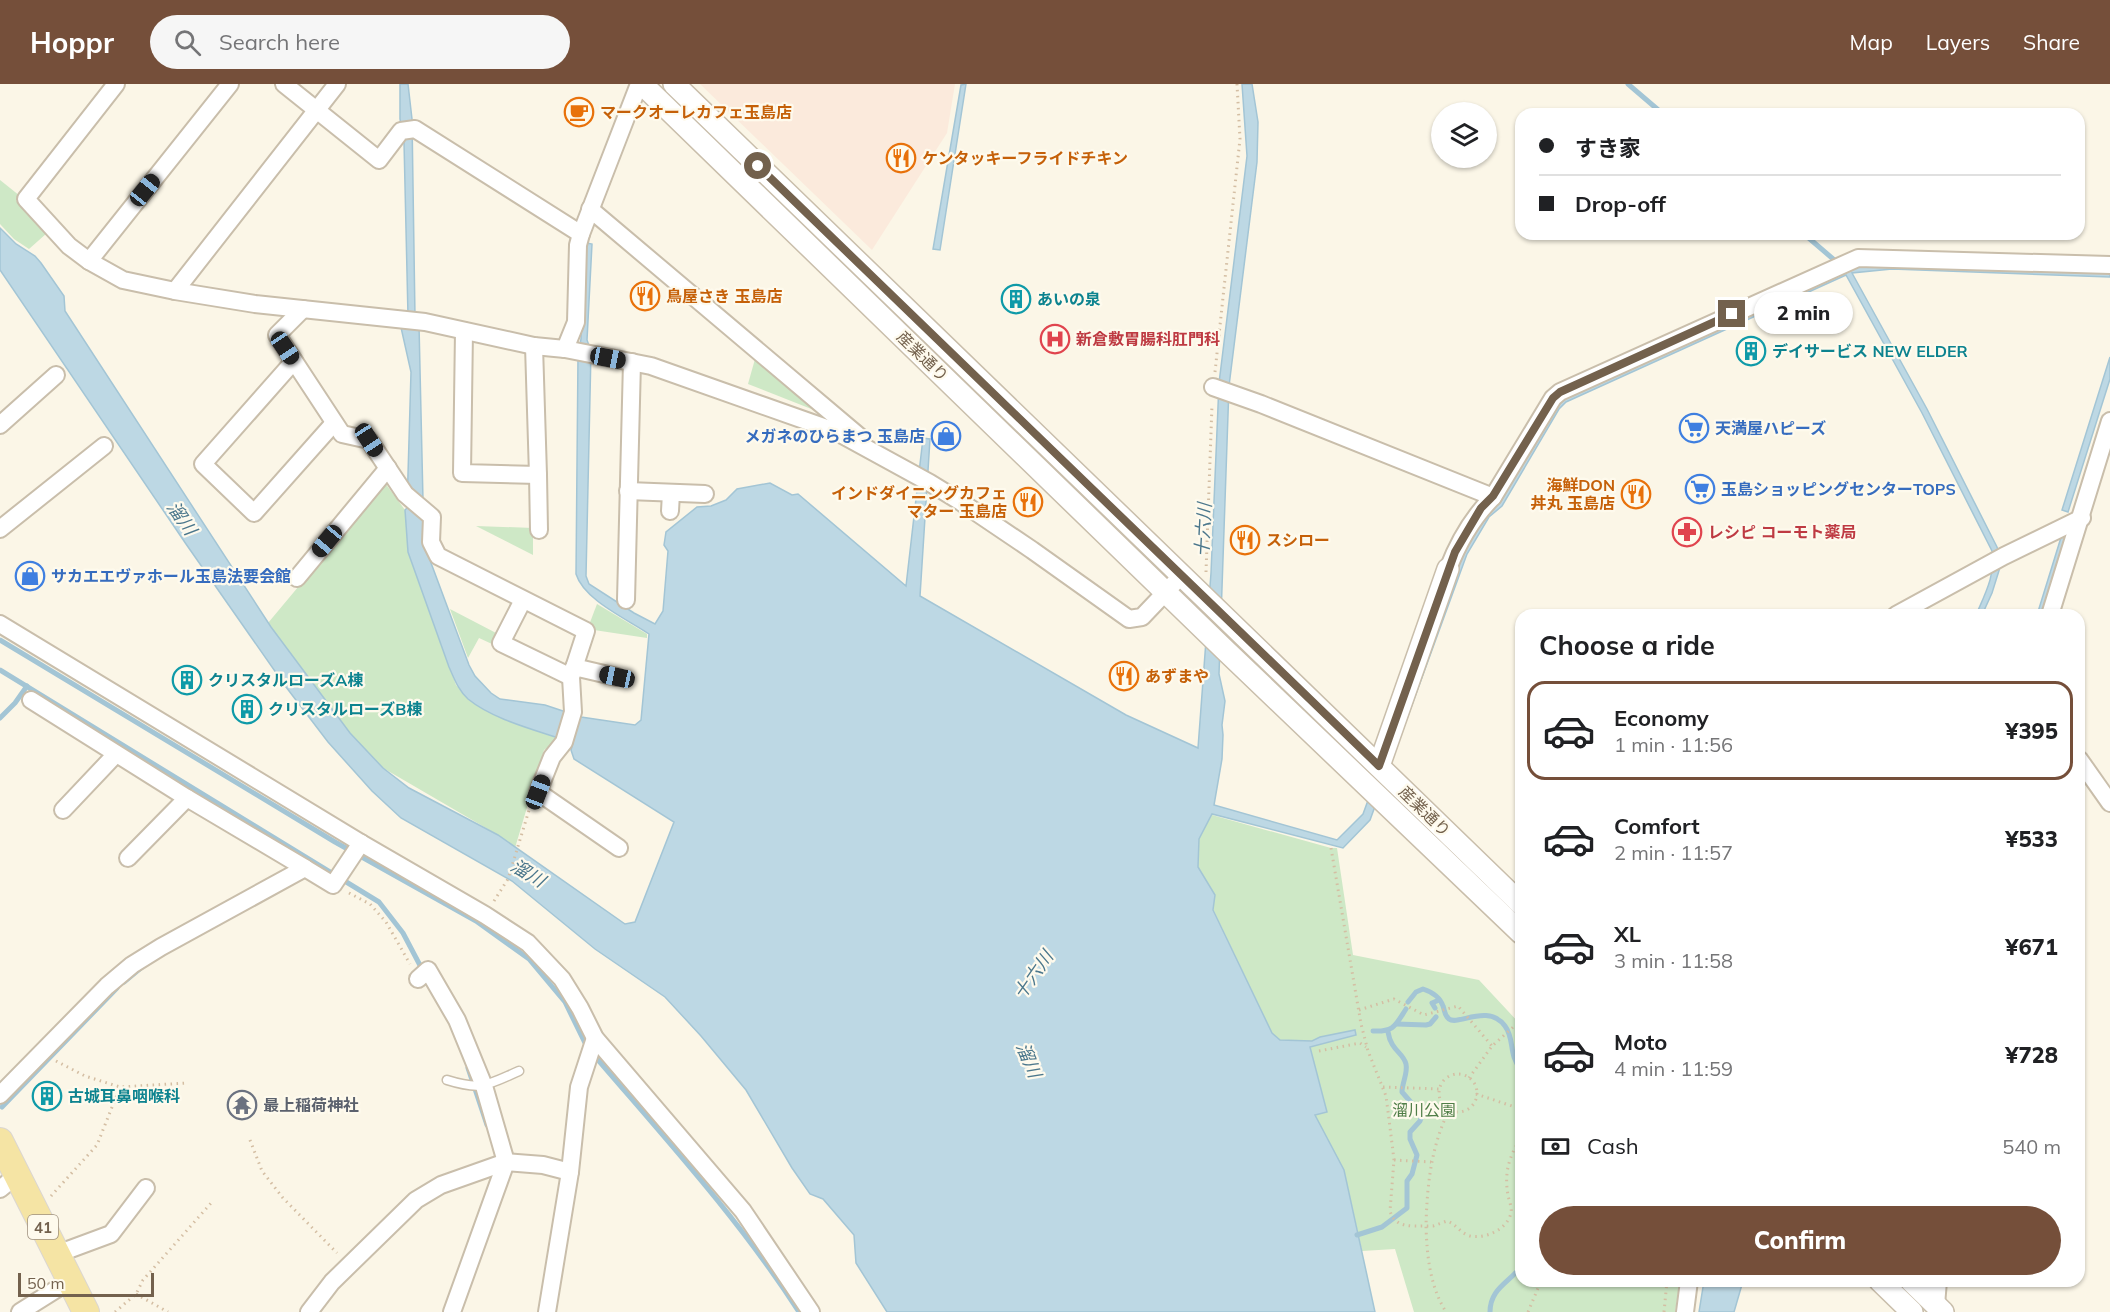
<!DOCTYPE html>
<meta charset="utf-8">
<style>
:root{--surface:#fff;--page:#f6f6f6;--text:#202124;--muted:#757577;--line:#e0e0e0;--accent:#754f3a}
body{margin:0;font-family:Mulish,"Noto Sans JP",sans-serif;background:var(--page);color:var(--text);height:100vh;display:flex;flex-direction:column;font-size:22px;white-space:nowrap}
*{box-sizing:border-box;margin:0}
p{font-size:20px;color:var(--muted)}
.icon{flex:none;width:33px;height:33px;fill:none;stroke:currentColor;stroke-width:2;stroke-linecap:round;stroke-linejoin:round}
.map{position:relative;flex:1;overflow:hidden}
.side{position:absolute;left:1515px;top:525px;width:570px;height:678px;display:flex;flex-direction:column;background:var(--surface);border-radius:18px;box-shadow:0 2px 4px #0004}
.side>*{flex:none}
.guide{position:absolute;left:1515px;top:24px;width:570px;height:132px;border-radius:18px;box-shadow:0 2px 4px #0004;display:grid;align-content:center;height:132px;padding:0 24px;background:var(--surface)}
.tools{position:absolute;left:1431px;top:18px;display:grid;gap:12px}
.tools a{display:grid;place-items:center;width:66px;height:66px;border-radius:50%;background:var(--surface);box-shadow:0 2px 4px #0004;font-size:30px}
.scale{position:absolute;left:18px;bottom:15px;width:136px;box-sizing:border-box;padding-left:6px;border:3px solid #73614d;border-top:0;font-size:16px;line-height:21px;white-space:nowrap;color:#73614d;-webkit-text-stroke:4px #fefaed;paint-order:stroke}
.end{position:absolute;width:27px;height:27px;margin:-14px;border:8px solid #73614d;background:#fff;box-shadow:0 0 0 3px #fff}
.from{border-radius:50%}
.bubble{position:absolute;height:42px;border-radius:21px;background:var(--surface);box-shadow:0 2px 4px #0004;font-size:20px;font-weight:800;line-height:42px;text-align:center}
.car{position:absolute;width:18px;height:36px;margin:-18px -9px;border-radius:8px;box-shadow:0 0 4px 2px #0007;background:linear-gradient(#222 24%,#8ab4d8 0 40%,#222 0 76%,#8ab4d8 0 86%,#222 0)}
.guide b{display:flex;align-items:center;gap:21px;height:57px;font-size:22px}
.guide b+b{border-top:2px solid var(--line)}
.guide i{width:15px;height:15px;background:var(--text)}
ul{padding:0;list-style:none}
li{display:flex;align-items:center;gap:18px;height:99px;margin:0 12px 9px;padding:0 12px;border:3px solid transparent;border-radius:18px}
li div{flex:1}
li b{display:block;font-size:22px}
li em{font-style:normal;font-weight:800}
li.on{border-color:var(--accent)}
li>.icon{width:54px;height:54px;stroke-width:1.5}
h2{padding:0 24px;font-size:27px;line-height:72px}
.pay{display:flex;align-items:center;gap:15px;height:66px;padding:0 24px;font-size:22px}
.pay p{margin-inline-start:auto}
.button{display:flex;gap:12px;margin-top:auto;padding:12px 24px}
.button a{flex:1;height:69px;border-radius:36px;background:var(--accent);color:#fff;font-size:24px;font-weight:800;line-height:69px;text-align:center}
header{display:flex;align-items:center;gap:36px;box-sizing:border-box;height:84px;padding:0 30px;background:var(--accent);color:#fff}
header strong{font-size:28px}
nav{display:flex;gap:33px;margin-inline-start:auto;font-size:21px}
.search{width:420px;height:54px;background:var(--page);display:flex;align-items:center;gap:15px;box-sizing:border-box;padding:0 21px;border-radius:33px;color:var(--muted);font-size:22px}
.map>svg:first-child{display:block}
.commercial{fill:#fbeadc}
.green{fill:#cee8c6}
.water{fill:#bdd8e4;stroke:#a3c5d5;stroke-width:1.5}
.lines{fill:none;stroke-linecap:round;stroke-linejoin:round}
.stream{stroke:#a3c5d5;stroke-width:5}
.service-casing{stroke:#c9beab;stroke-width:11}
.minor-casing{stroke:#c9beab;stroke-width:20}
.tertiary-casing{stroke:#c9beab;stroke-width:24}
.primary-casing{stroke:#dbd6d1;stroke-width:28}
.path{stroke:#d4bea3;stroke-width:3;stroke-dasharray:1.5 4.5;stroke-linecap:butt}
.service{stroke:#fff;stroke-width:8}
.minor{stroke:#fff;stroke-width:16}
.tertiary{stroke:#fff;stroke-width:21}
.primary{stroke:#f5e4a4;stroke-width:26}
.route{stroke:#73614d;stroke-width:8}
.labels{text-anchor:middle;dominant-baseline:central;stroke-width:4.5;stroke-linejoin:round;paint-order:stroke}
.shield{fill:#fefaed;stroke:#9d8f7d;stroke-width:1.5}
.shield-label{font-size:15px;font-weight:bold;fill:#73614d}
.food-label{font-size:16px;font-weight:bold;fill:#c56008;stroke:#fefaed;text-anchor:start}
.culture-label{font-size:16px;font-weight:bold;fill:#0d838f;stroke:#fefaed;text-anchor:start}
.health-label{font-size:16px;font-weight:bold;fill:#be3a42;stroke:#fefaed;text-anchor:start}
.street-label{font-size:16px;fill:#73614d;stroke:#fefaed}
.shop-label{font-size:16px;font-weight:bold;fill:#366cbe;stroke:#fefaed;text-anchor:start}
.worship-label{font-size:16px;font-weight:bold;fill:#5b616d;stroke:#fefaed;text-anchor:start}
.park-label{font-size:16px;fill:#507e48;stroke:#fefaed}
.water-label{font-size:18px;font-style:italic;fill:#4b778c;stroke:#fefaed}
</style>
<header>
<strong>Hoppr</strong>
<div class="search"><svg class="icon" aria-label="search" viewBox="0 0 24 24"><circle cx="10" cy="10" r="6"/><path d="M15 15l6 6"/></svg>Search here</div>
<nav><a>Map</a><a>Layers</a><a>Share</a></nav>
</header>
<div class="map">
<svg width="2110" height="1228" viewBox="0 0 2110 1228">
<rect width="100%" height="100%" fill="#fbf6e7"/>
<!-- commercial -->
<path class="commercial" d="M700 0H955L947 49 872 166Z"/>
<!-- green -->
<g class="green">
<path d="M0 96 20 112 16 116 47 149 29 165 14 155 0 140Z"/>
<path d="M755 275 824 330 748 300Z"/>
<path d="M385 399 405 426 408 468 456 601C482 632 521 640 557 653L556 657 544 666 515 764 498 751 383 684 350 649 268 539Z"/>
<path d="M476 442 533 444V471Z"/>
<path d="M597 520 647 550V554L594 546 589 541Z"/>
<path d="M450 525 498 550 492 560 479 554 468 574Z"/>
<path d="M1212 731 1331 764H1337L1353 871 1479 896 1521 941V1197H1680L1675 1228H1414L1395 1165 1362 1167 1344 1086 1314 1031 1327 1028 1310 963 1355 951 1320 953 1312 957 1280 956 1272 949 1213 825 1215 811 1198 783 1199 754Z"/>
</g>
<!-- water -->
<g class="water">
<path d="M400 0H408L412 35 415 233 419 241 424 460 469 581 475 592 491 609 500 615 545 621 581 633 635 641 641 636 649 550C627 535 584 516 576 490L578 272 581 255 583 164 587 159 592 160 587 256 591 267 586 492 589 500 634 529 655 540 663 527 668 467 664 461 666 448 697 423 711 422 726 416 737 405 770 399 792 411 798 410 906 502 923 354 930 355 920 512 1126 631 1198 664 1211 489 1219 299 1247 72 1242 0H1252L1258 38 1257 78 1229 302 1219 590 1225 617 1222 641 1223 651 1222 675 1214 721 1337 756 1363 730 1460 466 1560 315 1858 180 2110 186V193L1892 185 1852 189 1927 325 1997 463 2002 477 1992 509 1982 531H1976C1985 510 1996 490 1992 467L1922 329 1846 191 1566 318 1559 325 1502 422 1489 433 1467 470 1370 736 1343 764 1212 730 1199 755 1198 783 1215 811 1213 826 1272 949 1280 956 1312 957 1320 953 1355 946 1356 951 1310 963 1327 1028 1315 1031 1344 1086 1375 1228H887L856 1179 854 1151 823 1115 810 1110 792 1084 746 1006 701 952 665 913 595 865 512 797 401 734 372 707 328 658 286 603 186 460 0 186V144L16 160 35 172 41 179 64 212 65 227 271 543 350 649 383 684 409 704 498 751 625 840 635 838 674 738 574 675 571 666 573 659C540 647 495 637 468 615 458 606 454 594 449 583L408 468 405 426 407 424 411 288 400 239 408 232 404 58 400 35Z"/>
<path d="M966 0 940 166 933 165 961 1Z"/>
<path d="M2110 273V295L2068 428 2062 426Z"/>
<path d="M2063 447 2069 453 2044 531H2037Z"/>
<path d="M1704 1197H1743L1734 1228H1699Z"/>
</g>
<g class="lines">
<!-- stream -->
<g class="stream">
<path d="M1628 0 1663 30"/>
<path d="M1804 150 1839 180"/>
<path d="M0 556 335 758 476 837 529 875 565 918 587 963"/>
<path d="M0 586 379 818 403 849 423 887"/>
<path d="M0 634 15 619 27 602"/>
<path d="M124 898 142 883"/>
<path d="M1408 918 1416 908 1423 905C1432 908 1440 913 1443 922 1445 927 1444 931 1449 935 1458 942 1488 919 1505 942 1515 955 1508 971 1521 985"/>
<path d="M1435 924 1432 919 1439 916"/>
<path d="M1397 940 1426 941 1430 940 1436 933"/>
<path d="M1373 947C1394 948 1395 942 1406 925"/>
<path d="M593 970C664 1053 740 1136 799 1228"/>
<path d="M468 984 487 1041"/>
<path d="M2 1023 117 904"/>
<path d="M1357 1151 1382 1143 1407 1124V1097L1412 1090 1417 1071 1410 1055V1048L1420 1037 1422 1031 1402 1008C1402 999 1408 989 1406 980 1403 968 1391 967 1388 948"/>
<path d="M1490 1228C1490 1205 1508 1199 1521 1183"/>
</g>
<!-- service casing -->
<g class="service-casing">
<path id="service" d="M447 996C482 1007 487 1001 519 987"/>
</g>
<!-- minor casing -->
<g class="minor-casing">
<g id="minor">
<path d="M230 0 89 177 123 196 175 207 255 220 425 238 534 262 565 265 651 282 835 347 930 399 961 418 1032 466 1129 535 1142 533 1181 492"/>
<path d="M284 0 379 76 401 47 415 45 581 150"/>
<path d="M590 125 860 353"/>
<path d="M89 177 69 162 26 115 116 0"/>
<path d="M175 207 337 0"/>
<path d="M303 225 277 251 342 350 369 356 405 410 432 433 431 458 438 472 586 547 571 593 573 628 564 658 552 673 538 708 619 764"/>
<path d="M464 247 462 389 538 391 534 262"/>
<path d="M565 265 576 238 578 161 581 150 639 0"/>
<path d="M294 277 203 380 254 429 334 339"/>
<path d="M1213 303 1261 320 1493 413"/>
<path d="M0 341 56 291"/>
<path d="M538 391 539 446"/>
<path d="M628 407 705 410"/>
<path d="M670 427 671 409"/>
<path d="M0 445 104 362"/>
<path d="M1448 485C1458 459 1473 433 1493 413L1553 314 1560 308 1858 174 2110 181"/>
<path d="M297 494 388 384"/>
<path d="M523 516 501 559 571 593"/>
<path d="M626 516 632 278"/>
<path d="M1896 531 2004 472 2082 434"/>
<path d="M2050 531 2110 337"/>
<path d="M0 540 361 759 485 831 528 859 562 895 580 924 595 954 743 1127 811 1228"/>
<path d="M574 583 617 593"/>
<path d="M31 616 187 714 305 784"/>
<path d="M2079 675 2110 719"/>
<path d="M63 726 116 670"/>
<path d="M128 774 187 714"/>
<path d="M418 895 428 886 457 936 484 1002 506 1078 452 1228"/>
<path d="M0 1011 107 902 132 881 161 863 305 784 333 801 361 759"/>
<path d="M0 1105 17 1091"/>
<path d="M57 1170 111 1150 146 1104"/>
<path d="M1936 1221 1938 1197"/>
<path d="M20 1228 71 1196"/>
<path d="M309 1228 332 1198 416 1116 441 1101 506 1078 543 1081 570 1088"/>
<path d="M547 1228 570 1088 579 1003 595 954"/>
<path d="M1685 1228 1689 1197"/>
</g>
</g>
<!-- tertiary casing -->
<g class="tertiary-casing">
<g id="tertiary">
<path d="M642 0 1224 565 1521 849"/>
<path d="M674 0 1521 820"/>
<path d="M1379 682 1448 485"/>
<path d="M1880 1197 1912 1228"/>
<path d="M1911 1197 1943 1228"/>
</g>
</g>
<!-- primary casing -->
<g class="primary-casing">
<path id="primary" d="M0 1057 86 1228"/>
</g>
<!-- path -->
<g class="path">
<path d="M1215 288 1240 55 1237 0"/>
<path d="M1206 488 1212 321"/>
<path d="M1331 764 1361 940 1368 967 1386 1012 1389 1035 1394 1076 1390 1127C1395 1144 1411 1142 1426 1142 1427 1173 1430 1202 1446 1228"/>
<path d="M349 809 370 820 386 838 410 880"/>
<path d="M494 817 508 795 530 723"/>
<path d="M1359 926 1394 915 1424 931 1458 922 1492 962"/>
<path d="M1319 967 1360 959 1366 963"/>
<path d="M56 977 85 992 120 1003 187 999"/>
<circle cx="1458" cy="1009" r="19"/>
<path d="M1469 994 1492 962 1521 936"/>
<path d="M1383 1003 1439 1005"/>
<path d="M1476 1010 1521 1025"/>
<path d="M1449 1026C1431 1063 1427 1101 1426 1142H1433L1447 1137C1456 1140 1460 1149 1470 1152 1485 1155 1507 1146 1511 1129 1512 1123 1509 1117 1508 1111 1504 1089 1509 1072 1521 1054"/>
<path d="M250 1056 262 1087 283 1114 337 1169"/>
<path d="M1394 1076 1431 1078"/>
<path d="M51 1112 97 1061 120 1003"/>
<path d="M136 1210 168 1228"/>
<path d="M115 1228 136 1210 143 1196 212 1118"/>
<path d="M1528 1228 1541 1197"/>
<path d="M1664 1228 1667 1197"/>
</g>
<!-- service -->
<use href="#service" class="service"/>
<!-- minor -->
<use href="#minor" class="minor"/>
<!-- tertiary -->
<use href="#tertiary" class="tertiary"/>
<!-- primary -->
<use href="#primary" class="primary"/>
</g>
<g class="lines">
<!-- route -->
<path class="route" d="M758 82 1379 682 1455 468 1481 424 1493 412 1553 314 1560 308 1732 230"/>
</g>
<!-- icons -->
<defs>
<g id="cafe-ring" transform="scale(1.5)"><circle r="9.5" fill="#fefaed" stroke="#e8710a" stroke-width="1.5"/><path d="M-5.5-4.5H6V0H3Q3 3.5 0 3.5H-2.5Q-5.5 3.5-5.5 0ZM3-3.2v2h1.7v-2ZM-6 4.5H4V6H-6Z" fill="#e8710a"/></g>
<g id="restaurant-ring" transform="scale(1.5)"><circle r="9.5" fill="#fefaed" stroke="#e8710a" stroke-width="1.5"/><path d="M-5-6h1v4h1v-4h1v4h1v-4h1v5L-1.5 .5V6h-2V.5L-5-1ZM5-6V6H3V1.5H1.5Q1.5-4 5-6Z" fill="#e8710a"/></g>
<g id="building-ring" transform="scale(1.5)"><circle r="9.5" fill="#fefaed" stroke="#0f9aa8" stroke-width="1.5"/><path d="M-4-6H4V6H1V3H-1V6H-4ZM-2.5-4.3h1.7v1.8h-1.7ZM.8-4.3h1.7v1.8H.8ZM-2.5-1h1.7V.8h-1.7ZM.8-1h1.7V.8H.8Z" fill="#0f9aa8"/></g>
<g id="hospital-ring" transform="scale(1.5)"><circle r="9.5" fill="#fefaed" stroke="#e0444e" stroke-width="1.5"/><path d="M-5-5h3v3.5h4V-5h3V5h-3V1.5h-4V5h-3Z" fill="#e0444e"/></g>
<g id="supermarket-ring" transform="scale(1.5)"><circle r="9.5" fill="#fefaed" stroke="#3f7fe0" stroke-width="1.5"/><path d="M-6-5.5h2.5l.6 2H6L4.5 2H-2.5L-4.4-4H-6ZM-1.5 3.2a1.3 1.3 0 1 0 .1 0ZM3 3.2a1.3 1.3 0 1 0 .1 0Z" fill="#3f7fe0"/></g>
<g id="shop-ring" transform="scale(1.5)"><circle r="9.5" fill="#fefaed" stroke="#3f7fe0" stroke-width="1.5"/><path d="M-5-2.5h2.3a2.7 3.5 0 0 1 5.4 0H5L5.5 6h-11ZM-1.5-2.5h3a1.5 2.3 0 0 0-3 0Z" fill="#3f7fe0"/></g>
<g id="pharmacy-ring" transform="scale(1.5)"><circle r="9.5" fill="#fefaed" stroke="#e0444e" stroke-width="1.5"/><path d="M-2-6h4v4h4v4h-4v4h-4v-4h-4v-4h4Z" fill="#e0444e"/></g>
<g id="temple-ring" transform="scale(1.5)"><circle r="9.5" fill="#fefaed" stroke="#6b7280" stroke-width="1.5"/><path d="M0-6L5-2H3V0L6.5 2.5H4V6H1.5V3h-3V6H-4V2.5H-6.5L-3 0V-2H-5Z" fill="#6b7280"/></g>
</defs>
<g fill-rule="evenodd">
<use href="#cafe-ring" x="579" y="28"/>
<use href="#restaurant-ring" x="901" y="74"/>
<use href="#restaurant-ring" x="645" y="212"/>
<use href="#building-ring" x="1016" y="215"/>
<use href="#hospital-ring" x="1055" y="255"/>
<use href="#building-ring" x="1751" y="267"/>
<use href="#supermarket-ring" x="1694" y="344"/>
<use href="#shop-ring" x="946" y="352"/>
<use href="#supermarket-ring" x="1700" y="405"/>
<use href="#restaurant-ring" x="1636" y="410"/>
<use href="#restaurant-ring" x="1028" y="418"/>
<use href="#pharmacy-ring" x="1687" y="448"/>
<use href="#restaurant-ring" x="1245" y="456"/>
<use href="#shop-ring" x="30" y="492"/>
<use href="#restaurant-ring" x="1124" y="592"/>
<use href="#building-ring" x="187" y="596"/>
<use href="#building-ring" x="247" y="625"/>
<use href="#building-ring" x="47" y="1012"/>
<use href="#temple-ring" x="242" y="1021"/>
</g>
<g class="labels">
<!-- shield labels -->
<rect class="shield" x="28" y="1131" width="30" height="24" rx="4.5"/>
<g class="shield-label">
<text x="43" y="1143">41</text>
</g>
<!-- food labels -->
<g class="food-label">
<text x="600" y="28">マークオーレカフェ玉島店</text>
<text x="922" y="74">ケンタッキーフライドチキン</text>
<text x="666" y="212">鳥屋さき 玉島店</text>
<text x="1615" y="401" text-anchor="end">海鮮DON<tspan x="1615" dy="18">丼丸 玉島店</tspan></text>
<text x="1007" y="409" text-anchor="end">インドダイニングカフェ<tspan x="1007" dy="18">マター 玉島店</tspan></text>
<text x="1266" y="456">スシロー</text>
<text x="1145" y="592">あずまや</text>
</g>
<!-- culture labels -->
<g class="culture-label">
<text x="1037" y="215">あいの泉</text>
<text x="1772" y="267">デイサービス NEW ELDER</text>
<text x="208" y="596">クリスタルローズA棟</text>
<text x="268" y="625">クリスタルローズB棟</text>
<text x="68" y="1012">古城耳鼻咽喉科</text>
</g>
<!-- health labels -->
<g class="health-label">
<text x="1076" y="255">新倉敷胃腸科肛門科</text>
<text x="1708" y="448">レシピ コーモト薬局</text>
</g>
<!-- street labels -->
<g class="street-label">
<text transform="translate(923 272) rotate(44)">産業通り</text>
<text transform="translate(1425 727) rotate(44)">産業通り</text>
</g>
<!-- shop labels -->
<g class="shop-label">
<text x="1715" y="344">天満屋ハピーズ</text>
<text x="925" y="352" text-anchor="end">メガネのひらまつ 玉島店</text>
<text x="1721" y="405">玉島ショッピングセンターTOPS</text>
<text x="51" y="492">サカエエヴァホール玉島法要会館</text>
</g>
<!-- worship labels -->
<g class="worship-label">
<text x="263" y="1021">最上稲荷神社</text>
</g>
<!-- park labels -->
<g class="park-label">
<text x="1424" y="1026">溜川公園</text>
</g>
<!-- water labels -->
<g class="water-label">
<text transform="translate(182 434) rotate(55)">溜川</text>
<text transform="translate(1203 446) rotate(-87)">十六川</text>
<text transform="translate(528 789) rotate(31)">溜川</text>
<text transform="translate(1033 891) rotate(-55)">十六川</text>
<text transform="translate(1029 976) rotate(67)">溜川</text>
</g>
</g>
</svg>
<div class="tools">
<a><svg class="icon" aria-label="layers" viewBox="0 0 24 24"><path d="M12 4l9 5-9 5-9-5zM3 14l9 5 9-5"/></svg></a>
</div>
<div class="scale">50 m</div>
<i class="end from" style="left:758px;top:82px"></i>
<i class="end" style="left:1732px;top:230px"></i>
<div class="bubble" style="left:1754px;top:208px;width:99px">2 min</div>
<i class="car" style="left:145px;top:106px;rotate:39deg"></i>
<i class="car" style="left:285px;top:264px;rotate:146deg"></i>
<i class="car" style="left:608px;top:274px;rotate:101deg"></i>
<i class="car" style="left:369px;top:356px;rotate:147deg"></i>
<i class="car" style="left:327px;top:457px;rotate:220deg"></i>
<i class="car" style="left:617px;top:593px;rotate:282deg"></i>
<i class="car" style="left:538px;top:708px;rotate:21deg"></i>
<div class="guide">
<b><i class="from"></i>すき家</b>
<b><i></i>Drop-off</b>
</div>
<section class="side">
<h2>Choose a ride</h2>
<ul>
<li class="on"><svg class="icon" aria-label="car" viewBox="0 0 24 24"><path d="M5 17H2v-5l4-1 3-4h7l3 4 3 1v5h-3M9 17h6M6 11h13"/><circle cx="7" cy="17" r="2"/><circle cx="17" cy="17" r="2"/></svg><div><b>Economy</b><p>1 min · 11:56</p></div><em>¥395</em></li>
<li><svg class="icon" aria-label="car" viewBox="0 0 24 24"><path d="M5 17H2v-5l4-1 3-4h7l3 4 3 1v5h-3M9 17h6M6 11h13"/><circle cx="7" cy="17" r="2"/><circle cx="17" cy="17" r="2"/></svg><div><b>Comfort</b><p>2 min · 11:57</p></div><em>¥533</em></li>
<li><svg class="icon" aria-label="car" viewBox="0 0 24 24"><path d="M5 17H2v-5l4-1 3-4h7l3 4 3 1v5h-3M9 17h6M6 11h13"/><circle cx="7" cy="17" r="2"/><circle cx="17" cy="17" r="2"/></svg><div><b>XL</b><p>3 min · 11:58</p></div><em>¥671</em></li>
<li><svg class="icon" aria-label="car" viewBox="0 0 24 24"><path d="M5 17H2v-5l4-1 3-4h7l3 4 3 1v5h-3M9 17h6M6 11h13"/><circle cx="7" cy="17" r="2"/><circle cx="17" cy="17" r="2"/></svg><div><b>Moto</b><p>4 min · 11:59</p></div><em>¥728</em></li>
</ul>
<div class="pay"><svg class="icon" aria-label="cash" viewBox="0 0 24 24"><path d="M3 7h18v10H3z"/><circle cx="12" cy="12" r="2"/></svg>Cash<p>540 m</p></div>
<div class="button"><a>Confirm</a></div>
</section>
</div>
